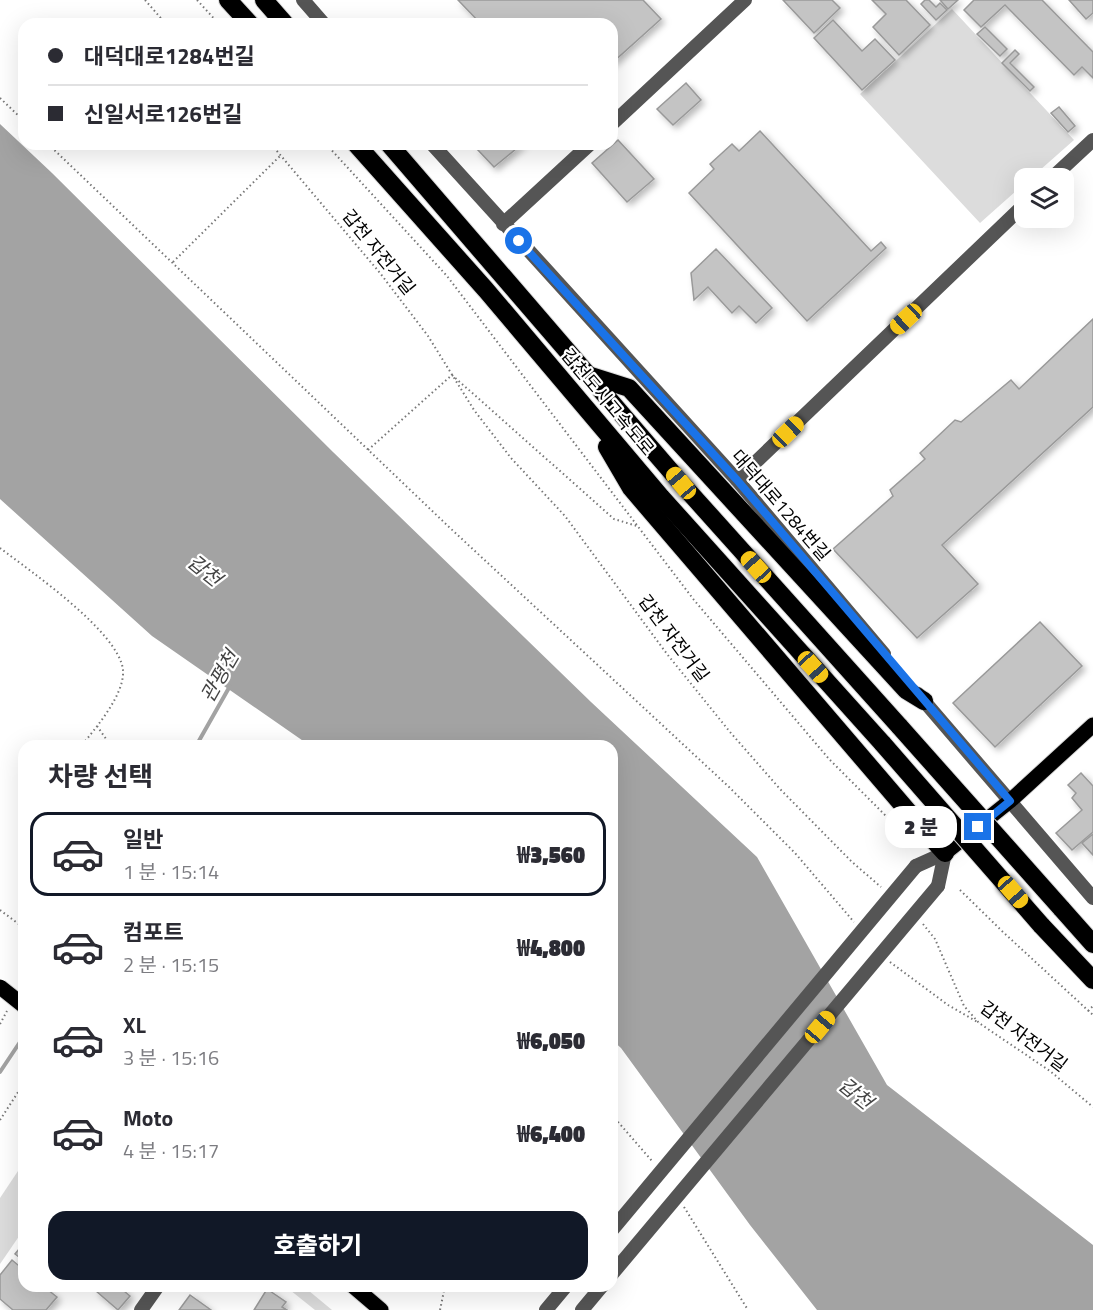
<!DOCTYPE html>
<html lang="ko">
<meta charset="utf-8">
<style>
:root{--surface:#fff;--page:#f2f2f3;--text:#2b2b33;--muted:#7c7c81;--line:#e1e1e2;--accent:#111827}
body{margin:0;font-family:"Titillium Web","Noto Sans KR",sans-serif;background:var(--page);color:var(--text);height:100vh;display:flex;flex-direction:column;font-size:22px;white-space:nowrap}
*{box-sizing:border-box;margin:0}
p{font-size:20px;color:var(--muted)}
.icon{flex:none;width:33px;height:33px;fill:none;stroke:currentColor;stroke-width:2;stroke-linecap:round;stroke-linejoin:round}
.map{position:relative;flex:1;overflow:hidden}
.side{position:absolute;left:18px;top:740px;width:600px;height:552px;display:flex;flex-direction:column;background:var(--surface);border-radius:18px;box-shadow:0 6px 24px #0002}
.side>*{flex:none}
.guide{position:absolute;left:18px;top:18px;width:600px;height:132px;border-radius:18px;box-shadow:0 6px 24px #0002;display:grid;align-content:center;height:132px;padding:0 30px;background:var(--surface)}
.controls{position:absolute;left:1014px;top:168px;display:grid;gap:12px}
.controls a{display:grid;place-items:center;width:60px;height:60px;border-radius:12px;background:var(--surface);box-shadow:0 6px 24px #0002;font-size:30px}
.end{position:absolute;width:27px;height:27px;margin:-14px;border:8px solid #1a73e8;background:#fff;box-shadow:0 0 0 3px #fff}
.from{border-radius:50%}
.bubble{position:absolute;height:42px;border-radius:18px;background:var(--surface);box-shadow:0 6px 24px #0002;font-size:20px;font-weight:800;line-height:42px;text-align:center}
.car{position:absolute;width:18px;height:36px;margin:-18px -9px;border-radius:8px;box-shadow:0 0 4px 2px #0007;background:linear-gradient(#f5c518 24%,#345 0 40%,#f5c518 0 76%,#345 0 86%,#f5c518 0)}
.guide b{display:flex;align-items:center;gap:21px;height:57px;font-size:22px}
.guide b+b{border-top:2px solid var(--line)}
.guide i{width:15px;height:15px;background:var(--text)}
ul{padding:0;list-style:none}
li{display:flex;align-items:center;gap:18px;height:84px;margin:0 12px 9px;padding:0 18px;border:3px solid transparent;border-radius:18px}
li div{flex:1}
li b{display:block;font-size:22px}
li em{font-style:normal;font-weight:800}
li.current{border-color:var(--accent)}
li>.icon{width:54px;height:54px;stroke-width:1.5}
h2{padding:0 30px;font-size:27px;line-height:72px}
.action{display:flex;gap:12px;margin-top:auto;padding:12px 30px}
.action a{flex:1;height:69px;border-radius:18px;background:var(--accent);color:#fff;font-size:24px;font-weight:800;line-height:69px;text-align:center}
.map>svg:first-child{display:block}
.green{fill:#dcdcdc}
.water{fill:#a3a3a3}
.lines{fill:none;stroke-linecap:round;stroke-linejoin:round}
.stream{stroke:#a3a3a3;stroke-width:4}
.building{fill:#c4c4c4;stroke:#999;stroke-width:1.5;filter:url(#shadow)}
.major-casing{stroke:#dbdbdb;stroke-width:17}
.highway-casing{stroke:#dbdbdb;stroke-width:20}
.path{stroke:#777;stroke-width:2;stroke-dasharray:1.5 3;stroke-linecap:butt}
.minor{stroke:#555;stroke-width:14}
.major{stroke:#000;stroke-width:15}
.highway{stroke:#000;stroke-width:18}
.major-bridge-casing{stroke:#dbdbdb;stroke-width:17;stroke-linecap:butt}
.highway-bridge-casing{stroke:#dbdbdb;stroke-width:20;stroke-linecap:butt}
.minor-bridge{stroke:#555;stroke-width:14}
.major-bridge{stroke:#000;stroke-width:15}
.highway-bridge{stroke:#000;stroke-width:18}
.route{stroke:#1a73e8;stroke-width:8}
.labels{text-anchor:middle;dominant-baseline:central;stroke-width:4.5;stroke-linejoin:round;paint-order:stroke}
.street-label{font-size:18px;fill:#000;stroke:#fff}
.water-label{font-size:20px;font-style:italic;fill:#444;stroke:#fff}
</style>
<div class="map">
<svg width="1093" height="1310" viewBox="0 0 1093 1310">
<defs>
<filter id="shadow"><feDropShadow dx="3.5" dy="3.5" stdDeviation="3" flood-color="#0004"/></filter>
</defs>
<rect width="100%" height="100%" fill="#fff"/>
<!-- green -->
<g class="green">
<path d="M952 9 1074 140 1031 178H1024V184L980 223 860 94Z"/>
<path d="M24 1162V1229L0 1264V1198Z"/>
<path d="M285 1286H303L332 1310H315Z"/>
</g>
<!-- water -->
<path class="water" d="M0 124 52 173 333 452 591 702 757 857 887 1085 1093 1245V1310H817L750 1225 621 1048 612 1040V746L309 745 152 636 0 499Z"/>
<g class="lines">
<!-- stream -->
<g class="stream">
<path d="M196 746 230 686"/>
<path d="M0 1072 24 1036"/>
</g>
</g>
<!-- building -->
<g class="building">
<path d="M458 0H643L661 19 612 63V24H481Z"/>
<path d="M783 0H832L840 8 814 33Z"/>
<path d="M872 0H906L930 25 899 55 873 27 886 14Z"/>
<path d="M925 0H929L936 7 940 3 947 10 936 20 921 4Z"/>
<path d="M940 0H958L948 9Z"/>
<path d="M974 0H1042L1093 52V78L1082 67 1074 75 1005 5 981 27 964 10Z"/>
<path d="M1069 0H1093V13L1086 19Z"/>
<path d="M833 20 862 51 875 39 895 60 862 90 814 38Z"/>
<path d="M985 27 1007 49 1000 56 977 34Z"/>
<path d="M1015 50 1019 54 1010 63 1034 87 1030 91 1002 63Z"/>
<path d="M686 83 701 100 673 125 657 109Z"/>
<path d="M1059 107 1075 126 1068 132 1051 113Z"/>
<path d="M760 131 871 251 881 242 886 248 807 321 689 193 714 169 710 164 732 144 739 151Z"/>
<path d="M618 140 654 179 627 202 592 163Z"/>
<path d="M483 144H522L494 167 477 149Z"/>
<path d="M716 249 772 308 756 323 739 306 732 313 708 287 694 300 691 273Z"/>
<path d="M1093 319V407L942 545 978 584 917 638 833 549 893 496 890 490 925 459 920 453 955 420 961 422 1011 380 1019 389Z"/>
<path d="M1040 622 1082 666 995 747 953 703Z"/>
<path d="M1081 773 1093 786V832L1072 850 1056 833 1082 810 1072 798 1076 793 1068 785Z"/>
<path d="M1093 834V855L1082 843Z"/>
<path d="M24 1243V1261L15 1254Z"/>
<path d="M12 1260 24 1270V1286H43L57 1297 46 1310H13L0 1299V1275Z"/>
<path d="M101 1286H118L130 1296 118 1310 96 1291Z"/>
<path d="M267 1289 286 1302 282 1307 287 1310H254Z"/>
<path d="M190 1295 211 1310H179Z"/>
</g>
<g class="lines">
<!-- major casing -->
<g class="major-casing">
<g id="major">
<path d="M945 853 1010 801 1093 725"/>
<path d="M353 1286 381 1310"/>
</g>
</g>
<!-- highway casing -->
<g class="highway-casing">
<g id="highway">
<path d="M228 0 250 24"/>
<path d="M264 0 285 24"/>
<path d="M356 144 486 290 661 497 883 744"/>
<path d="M389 144 681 483 900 727"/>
<path d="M588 375 629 388 906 690 924 701"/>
<path d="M607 447 631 488 924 830 945 853"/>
<path d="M1061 908 1093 944"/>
<path d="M1041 925 1093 980"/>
</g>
</g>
<!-- path -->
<g class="path">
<path d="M145 0 166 24"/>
<path d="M197 0 219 24"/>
<path d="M0 98 24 121"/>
<path d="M48 144 449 527 729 787 795 853 854 922"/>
<path d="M271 144 380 273 428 336 474 410 511 458 565 516 667 654 730 732 780 789 852 862 881 887"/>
<path d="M326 144 447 276 694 600 829 759 914 844"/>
<path d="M173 262 281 155"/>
<path d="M368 450 452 375 614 519 637 526"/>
<path d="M0 548C30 571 119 632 123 670 125 694 96 728 81 746"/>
<path d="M97 726 111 746"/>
<path d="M960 890 1003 932 1093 1015"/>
<path d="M0 910 24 928"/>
<path d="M923 924 935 939 964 1006 979 1023 1050 1071 1093 1107"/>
<path d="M890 962 948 1005 979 1023"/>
<path d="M21 985 24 973"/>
<path d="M1088 1011 1093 1006"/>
<path d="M0 1024 7 1011"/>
<path d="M612 1115 652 1161"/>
<path d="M0 1120 24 1083"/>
<path d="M684 1207 748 1310"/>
<path d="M440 1310 445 1286"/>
</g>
<!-- minor -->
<g class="minor">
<path d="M303 0 324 24"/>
<path d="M612 124 745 0"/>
<path d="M432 144 737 480 884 654"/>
<path d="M1052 178 1093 140"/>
<path d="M503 224 590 144"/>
<path d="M737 480 1024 205"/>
<path d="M918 694 1093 898"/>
<path d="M916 866 945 853"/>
<path d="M938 886 945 853"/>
<path d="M141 1310 158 1286"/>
</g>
<!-- major -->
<use href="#major" class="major"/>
<!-- highway -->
<use href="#highway" class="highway"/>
<!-- major-bridge casing -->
<g class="major-bridge-casing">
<path id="major-bridge" d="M0 987 24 1006"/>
</g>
<!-- highway-bridge casing -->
<g class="highway-bridge-casing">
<g id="highway-bridge">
<path d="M900 727 1061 908"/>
<path d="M883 744 1041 925"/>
</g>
</g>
<!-- minor-bridge -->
<g class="minor-bridge">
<path d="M612 1230 916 866"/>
<path d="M612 1274 938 886"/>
<path d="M546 1310 566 1286"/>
<path d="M582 1310 602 1286"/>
</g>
<!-- major-bridge -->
<use href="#major-bridge" class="major-bridge"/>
<!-- highway-bridge -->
<use href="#highway-bridge" class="highway-bridge"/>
</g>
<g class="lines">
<!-- route -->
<path class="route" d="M519 241 737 480 1010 801 978 827"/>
</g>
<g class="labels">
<!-- street labels -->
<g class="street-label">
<text transform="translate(379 252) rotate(51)">갑천 자전거길</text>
<text transform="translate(608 402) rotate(50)">갑천도시고속도로</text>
<text transform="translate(781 505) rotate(49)">대덕대로1284번길</text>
<text transform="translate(674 638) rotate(53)">갑천 자전거길</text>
<text transform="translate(1024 1036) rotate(37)">갑천 자전거길</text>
</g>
<!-- water labels -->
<g class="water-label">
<text transform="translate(205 570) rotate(39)">갑천</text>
<text transform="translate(219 676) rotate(-60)">관평천</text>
<text transform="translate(856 1093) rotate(39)">갑천</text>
</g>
</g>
</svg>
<div class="controls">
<a><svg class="icon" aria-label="layers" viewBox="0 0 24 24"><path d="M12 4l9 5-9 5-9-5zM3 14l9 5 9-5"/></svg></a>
</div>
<i class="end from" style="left:519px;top:241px"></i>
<i class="end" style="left:978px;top:827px"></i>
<div class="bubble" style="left:885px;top:806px;width:72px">2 분</div>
<i class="car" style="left:906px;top:319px;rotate:227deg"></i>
<i class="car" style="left:788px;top:432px;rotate:46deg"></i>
<i class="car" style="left:681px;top:483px;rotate:320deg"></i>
<i class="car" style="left:756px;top:567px;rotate:318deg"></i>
<i class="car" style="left:813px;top:667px;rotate:138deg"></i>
<i class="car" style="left:1013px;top:892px;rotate:139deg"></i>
<i class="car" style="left:820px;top:1027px;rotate:40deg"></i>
<div class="guide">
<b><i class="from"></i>대덕대로1284번길</b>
<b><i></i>신일서로126번길</b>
</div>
<section class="side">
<h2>차량 선택</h2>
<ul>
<li class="current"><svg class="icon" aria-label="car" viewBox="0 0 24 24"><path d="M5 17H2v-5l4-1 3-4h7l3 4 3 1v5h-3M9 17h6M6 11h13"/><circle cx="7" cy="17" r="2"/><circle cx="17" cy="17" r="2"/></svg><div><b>일반</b><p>1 분 · 15:14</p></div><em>₩3,560</em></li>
<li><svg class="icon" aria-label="car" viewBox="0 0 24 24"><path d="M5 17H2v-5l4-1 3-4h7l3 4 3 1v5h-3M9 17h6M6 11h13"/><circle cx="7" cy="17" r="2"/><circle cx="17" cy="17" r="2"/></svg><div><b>컴포트</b><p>2 분 · 15:15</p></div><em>₩4,800</em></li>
<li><svg class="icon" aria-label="car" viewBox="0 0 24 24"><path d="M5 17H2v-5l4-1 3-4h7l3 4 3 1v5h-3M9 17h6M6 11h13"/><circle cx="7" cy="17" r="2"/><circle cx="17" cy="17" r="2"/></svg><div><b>XL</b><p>3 분 · 15:16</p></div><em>₩6,050</em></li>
<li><svg class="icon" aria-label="car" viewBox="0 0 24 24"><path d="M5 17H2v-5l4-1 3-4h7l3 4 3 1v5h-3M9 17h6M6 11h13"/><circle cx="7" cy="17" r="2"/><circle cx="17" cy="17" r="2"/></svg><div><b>Moto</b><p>4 분 · 15:17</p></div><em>₩6,400</em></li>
</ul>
<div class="action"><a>호출하기</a></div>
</section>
</div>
